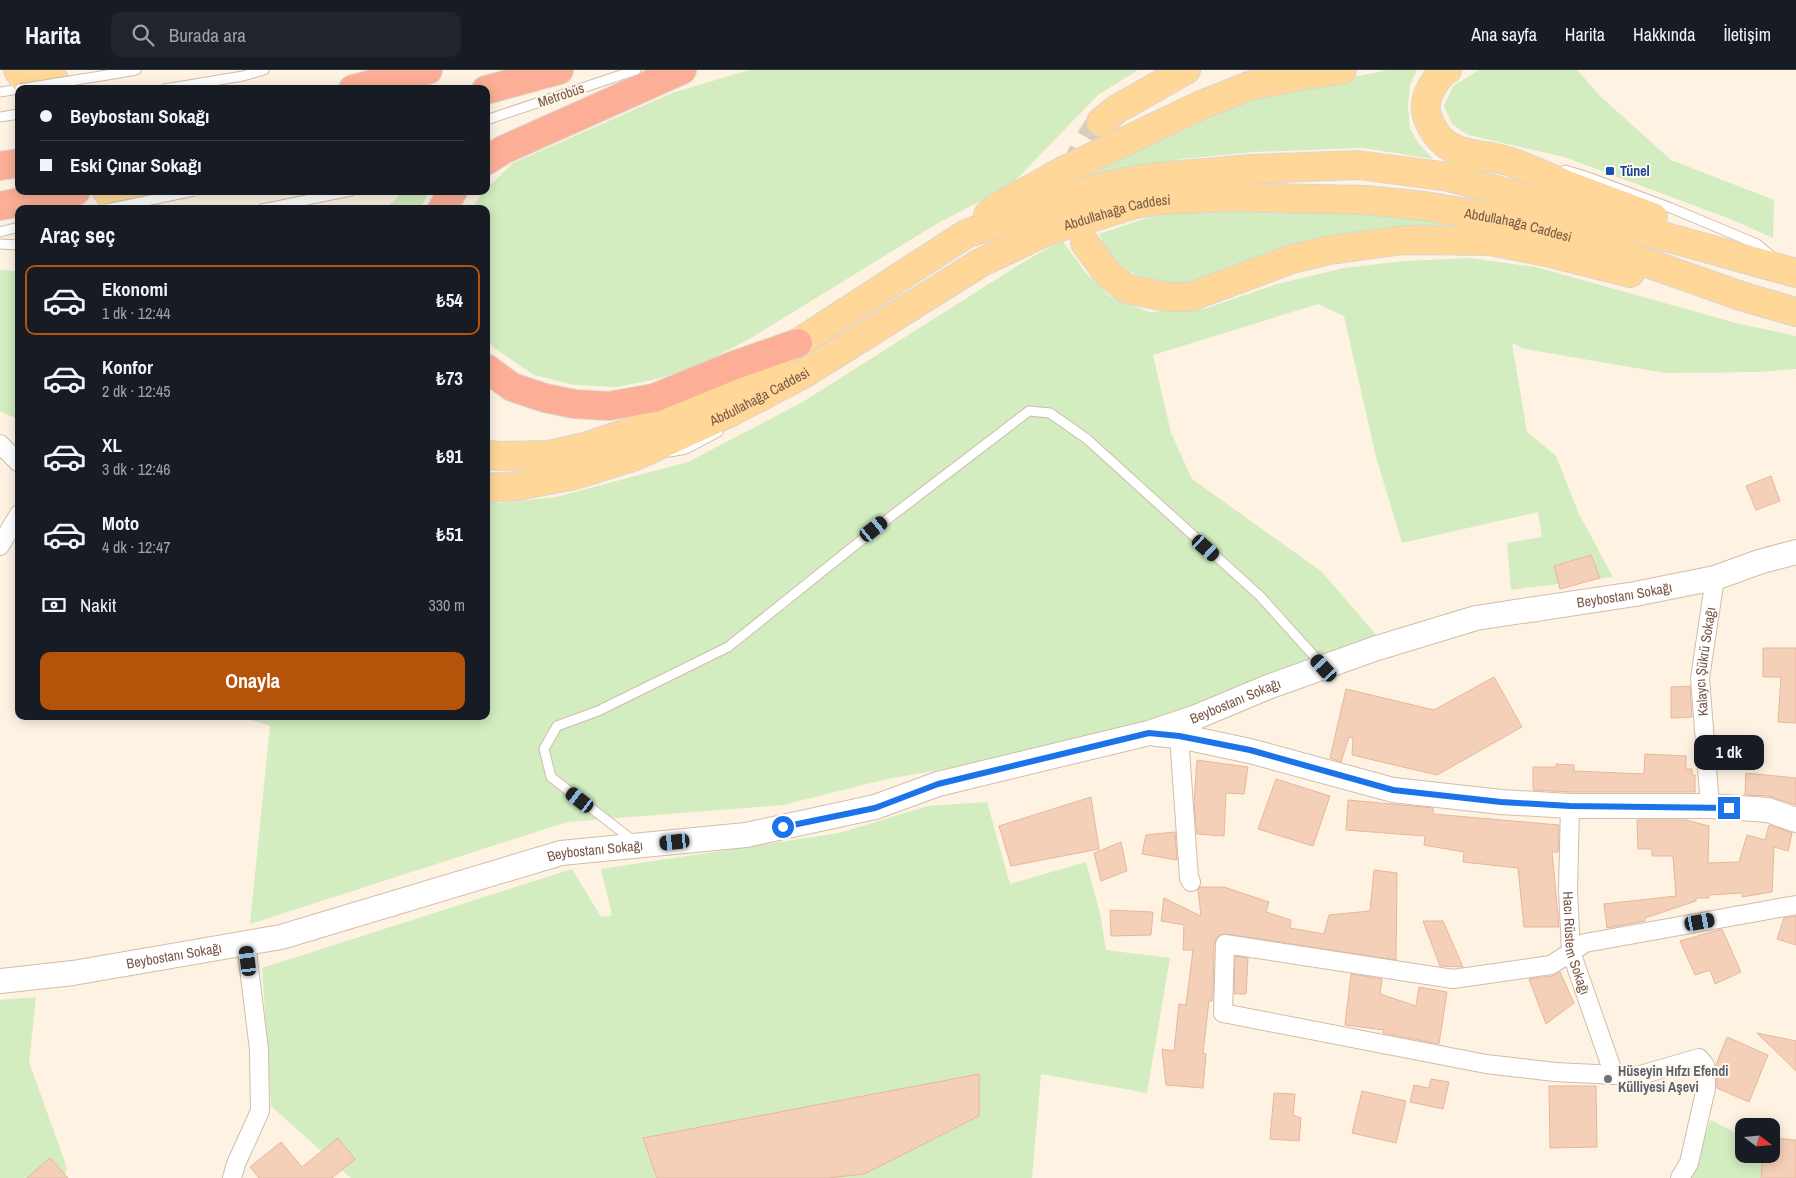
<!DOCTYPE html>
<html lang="tr">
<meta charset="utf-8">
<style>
:root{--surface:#171b24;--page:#20242c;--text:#f1f3f6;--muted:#9ea1a6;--line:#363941;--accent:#b45309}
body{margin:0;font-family:"Archivo Narrow",sans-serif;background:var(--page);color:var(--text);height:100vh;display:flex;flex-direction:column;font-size:19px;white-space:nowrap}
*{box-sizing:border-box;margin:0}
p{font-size:16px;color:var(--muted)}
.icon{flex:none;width:28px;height:28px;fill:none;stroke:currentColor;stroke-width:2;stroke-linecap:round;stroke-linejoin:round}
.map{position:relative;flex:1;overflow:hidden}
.side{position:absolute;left:15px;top:135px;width:475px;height:515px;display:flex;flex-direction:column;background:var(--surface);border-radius:10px;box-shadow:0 2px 12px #0003}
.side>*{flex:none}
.top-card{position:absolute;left:15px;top:15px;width:475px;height:110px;border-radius:10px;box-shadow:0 2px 12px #0003;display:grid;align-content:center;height:110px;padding:0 25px;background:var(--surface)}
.needle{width:32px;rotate:106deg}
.buttons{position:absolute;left:1735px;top:1048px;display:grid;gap:10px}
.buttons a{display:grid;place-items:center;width:45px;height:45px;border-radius:10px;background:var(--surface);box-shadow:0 2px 12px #0003;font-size:25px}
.end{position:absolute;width:22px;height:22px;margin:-11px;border:6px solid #1a73e8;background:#fff;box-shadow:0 0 0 2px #fff}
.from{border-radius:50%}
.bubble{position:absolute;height:35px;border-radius:10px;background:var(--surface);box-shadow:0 2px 12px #0003;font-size:16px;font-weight:700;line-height:35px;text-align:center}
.car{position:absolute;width:15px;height:30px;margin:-15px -8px;border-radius:6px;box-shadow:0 0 4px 1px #0007;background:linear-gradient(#222 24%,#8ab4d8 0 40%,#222 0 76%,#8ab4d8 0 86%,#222 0)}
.top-card b{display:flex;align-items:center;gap:18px;height:48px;font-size:19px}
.top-card b+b{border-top:1px solid var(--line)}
.top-card i{width:12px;height:12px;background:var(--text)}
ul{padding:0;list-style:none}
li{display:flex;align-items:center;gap:15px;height:70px;margin:0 10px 8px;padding:0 15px;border:2px solid transparent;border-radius:10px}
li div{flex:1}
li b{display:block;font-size:19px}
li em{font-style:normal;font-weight:700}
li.selected{border-color:var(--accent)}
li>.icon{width:45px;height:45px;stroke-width:1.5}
h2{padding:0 25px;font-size:22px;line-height:60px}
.pay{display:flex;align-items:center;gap:12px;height:55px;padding:0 25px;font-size:19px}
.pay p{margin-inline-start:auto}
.primary-button{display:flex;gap:10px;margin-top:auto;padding:10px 25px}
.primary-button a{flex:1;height:58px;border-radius:10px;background:var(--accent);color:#fff;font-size:20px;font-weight:700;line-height:58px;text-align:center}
header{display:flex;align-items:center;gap:30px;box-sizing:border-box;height:70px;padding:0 25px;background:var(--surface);border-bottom:1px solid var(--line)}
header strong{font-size:24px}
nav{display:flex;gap:28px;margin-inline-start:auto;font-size:18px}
.search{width:350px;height:45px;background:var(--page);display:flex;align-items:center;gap:12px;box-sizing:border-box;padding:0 18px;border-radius:10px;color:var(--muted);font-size:19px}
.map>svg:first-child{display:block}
.green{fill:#d3ecc0}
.building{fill:#f5d0b9;stroke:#e8b698}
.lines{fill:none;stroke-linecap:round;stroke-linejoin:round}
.primary-tunnel{stroke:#dcccbc;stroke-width:28;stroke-dasharray:28 14;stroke-linecap:butt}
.lane-casing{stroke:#d2bcab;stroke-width:11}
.street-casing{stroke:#d2bcab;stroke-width:20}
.secondary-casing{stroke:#d5bca8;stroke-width:26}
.primary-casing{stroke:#dcd4cf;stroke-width:30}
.highway-casing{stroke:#dcd4cf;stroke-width:30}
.lane{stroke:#fff;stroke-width:9}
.street{stroke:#fff;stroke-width:18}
.secondary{stroke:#fff;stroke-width:24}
.primary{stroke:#ffd798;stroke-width:28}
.highway{stroke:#fcaf96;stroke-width:28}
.lane-bridge-casing{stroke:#d2bcab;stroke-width:11;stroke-linecap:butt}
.lane-bridge{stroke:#fff;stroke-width:9}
.route{stroke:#1a73e8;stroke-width:6}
.transit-dot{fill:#1a4fb4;stroke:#fff7ea;stroke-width:2}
.worship-dot{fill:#6b7280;stroke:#fff7ea;stroke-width:2}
.labels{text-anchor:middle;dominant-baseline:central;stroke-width:4;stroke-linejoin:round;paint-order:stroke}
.street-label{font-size:14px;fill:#775847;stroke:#fff7ea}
.transit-label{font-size:14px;font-weight:bold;fill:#164399;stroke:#fff7ea;text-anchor:start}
.worship-label{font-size:14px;font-weight:bold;fill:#5b616d;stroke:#fff7ea;text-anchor:start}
</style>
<header>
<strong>Harita</strong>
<div class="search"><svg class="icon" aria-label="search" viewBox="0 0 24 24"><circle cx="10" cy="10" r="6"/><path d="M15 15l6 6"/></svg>Burada ara</div>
<nav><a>Ana sayfa</a><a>Harita</a><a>Hakkında</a><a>İletişim</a></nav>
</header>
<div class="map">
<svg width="1796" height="1108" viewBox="0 0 1796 1108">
<rect width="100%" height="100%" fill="#fef3e3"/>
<!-- green -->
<g class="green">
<path d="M749 0H1138L1098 25 1010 116 938 153 751 268 698 296 657 309 617 317 575 315 534 305 493 277 486 268V139H471L484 121H486V119L513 93 672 23Z"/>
<path d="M1388 0H1417L1410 15 1408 37 1410 59 1419 74 1433 89 1363 78 1253 82 1183 89 1068 113 1234 31Z"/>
<path d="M1479 0H1577L1600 26 1671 90 1774 130 1773 168 1733 150 1564 87 1468 65 1452 54 1444 36 1453 16Z"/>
<path d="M404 121H429L420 139H385Z"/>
<path d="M1293 134 1498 157 1418 155 1336 166 1191 216H1164L1137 206 1112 189 1099 164 1150 147 1218 138Z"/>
<path d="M1062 170 1085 202 1111 227 1149 242 1204 239 1277 214 1344 198 1405 191 1470 188 1536 197 1736 253 1796 266V299L1760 302 1665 303 1525 279 1512 273 1527 362 1556 386 1579 444 1613 507 1511 520 1507 473 1542 467 1538 442 1402 473 1376 387 1344 246 1318 234 1153 285 1171 363 1192 409 1322 502 1379 568 1101 672 887 709 783 735 567 752 250 854 270 656 241 646H486V432L499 433 556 427 688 392 801 333 1022 193Z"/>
<path d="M0 200 19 201V350L0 341Z"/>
<path d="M987 732 1010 814 1086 792 1100 843 1106 880 1170 888 1147 1023 1041 1004 1032 1108H828L864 1104 978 1004 643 1068 657 1108H351L271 1036 262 898 572 799 601 847 612 845 601 799 839 763 928 736Z"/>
<path d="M36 927 29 992 67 1098 64 1108H0V930Z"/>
<path d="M1711 1050 1744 1067V1084H1771L1775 1108H1688Z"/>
</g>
<!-- building -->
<g class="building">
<path d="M1771 406 1780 431 1756 440 1746 416Z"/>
<path d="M1591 485 1600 508 1560 519 1554 496Z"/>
<path d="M1763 578H1796V653L1778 652 1781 607H1763Z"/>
<path d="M1494 607 1522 657 1437 705 1352 685 1353 668 1349 667 1341 692 1330 688 1346 619 1434 640Z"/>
<path d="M1690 616 1692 647 1671 648V617Z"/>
<path d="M1645 684 1686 686V699H1692V705H1695V722H1570L1533 720V697H1556V694L1574 695V701L1644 704Z"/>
<path d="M1197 690 1248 697 1244 724 1226 723 1224 766 1197 764 1194 733Z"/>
<path d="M1746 703 1796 708V735L1769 726 1745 725Z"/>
<path d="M1276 709 1330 726 1313 776 1258 759Z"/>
<path d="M1091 727 1099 779 1011 796 999 756Z"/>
<path d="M1348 730 1433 738V744L1559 755 1558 782H1552L1559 857H1524L1518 798 1463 792 1464 782 1424 775 1425 766 1346 760Z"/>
<path d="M1637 750H1686L1709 756 1708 793 1739 792 1747 765 1765 770 1769 755 1792 763 1788 781 1774 777 1772 822 1742 827V823L1709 825V828H1696V831L1645 848V851L1607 858 1604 834 1676 826 1673 786H1652V779H1638Z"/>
<path d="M1175 762 1177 790 1142 784 1146 765Z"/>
<path d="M1121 772 1127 801 1101 811 1094 783Z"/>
<path d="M1374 800 1397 803 1396 890 1227 864 1220 865 1216 869 1214 874 1213 923 1212 931H1209L1203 983 1206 984 1203 1018 1166 1015 1162 979 1174 981 1179 934 1186 935 1193 880H1183L1184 855 1161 851 1164 828 1201 846 1198 820 1200 817H1224L1269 832 1266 842 1291 850 1290 858 1324 864 1329 845 1370 841Z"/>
<path d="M1110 840 1153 842 1151 865 1111 866Z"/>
<path d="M1796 846V875L1777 869 1784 848Z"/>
<path d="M1423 851H1443L1463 897 1440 896Z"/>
<path d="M1722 859 1741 902 1715 914 1710 900 1695 905 1680 871Z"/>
<path d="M1235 886 1248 888 1246 924H1234Z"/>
<path d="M1560 902 1574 933 1546 954 1529 909 1552 906Z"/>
<path d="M1351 904 1382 909 1380 924 1416 936 1419 917 1447 922 1439 974 1383 963 1384 960 1345 955Z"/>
<path d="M1757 963 1796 971V1001Z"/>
<path d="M1727 967 1768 985 1749 1032 1717 1018 1716 995Z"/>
<path d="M979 1004V1046L864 1104 828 1108H657L643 1068Z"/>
<path d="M1431 1009 1449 1012 1443 1039 1410 1032 1414 1015 1429 1018Z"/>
<path d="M1549 1016H1596L1597 1077 1550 1078Z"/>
<path d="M1362 1021 1406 1031 1396 1073 1352 1063Z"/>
<path d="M1274 1023 1295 1024 1293 1045 1301 1048 1299 1071 1270 1069Z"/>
<path d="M338 1068 355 1089 332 1108H259L250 1097 281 1072 302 1097Z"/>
<path d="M1771 1068 1796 1070V1108H1761L1763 1084H1771Z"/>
<path d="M50 1088 68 1108H27Z"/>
</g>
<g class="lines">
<!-- primary-tunnel -->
<path class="primary-tunnel" d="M1076 149C1061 114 1082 80 1101 52"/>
<!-- lane casing -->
<g class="lane-casing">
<g id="lane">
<path d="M107 5 136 0"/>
<path d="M165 19 243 6 264 0"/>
<path d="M0 22 19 19"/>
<path d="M0 47 19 44"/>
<path d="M486 50 636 0"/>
<path d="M1565 100 1585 106 1671 138 1757 174 1771 186"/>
<path d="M262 139 351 121"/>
<path d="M0 162 19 157"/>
<path d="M0 174 19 175"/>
<path d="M670 382 686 379 718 362"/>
<path d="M635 772 551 707 544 679 557 656 598 641 728 577 889 448 1029 341 1050 343 1087 369 1260 526 1323 596"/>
</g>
</g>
<!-- street casing -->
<g class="street-casing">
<g id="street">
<path d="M0 374 19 393"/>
<path d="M0 476 19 444"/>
<path d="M1179 666 1189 808 1191 812"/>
<path id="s1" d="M1570 736 1568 820 1571 882 1614 1005"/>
<path id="s2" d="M1710 736 1700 608 1715 508"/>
<path d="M232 1108 236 1094 260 1041 259 980 246 873"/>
<path d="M1680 1108 1689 1093 1706 1018 1705 995 1699 988 1637 1006 1555 1002 1486 994 1223 943 1225 874 1453 909 1551 895 1585 873 1796 835"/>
</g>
</g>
<!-- secondary casing -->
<g class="secondary-casing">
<g id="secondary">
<path d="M1156 664 1179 666 1250 681 1393 720 1501 732 1570 736H1710L1768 740 1796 750"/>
<path id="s3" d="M0 911 73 903 281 867 561 783 746 765 875 737 938 714 1149 663 1194 648 1268 617 1374 579 1476 548 1635 524 1715 508 1759 492 1796 482"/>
</g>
</g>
<!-- primary casing -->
<g class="primary-casing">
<g id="primary">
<path d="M18 0 32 19"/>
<path d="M47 0 60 19"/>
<path d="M1447 0C1437 6 1427 22 1426 34 1424 48 1437 69 1449 76 1465 86 1486 85 1504 90 1525 96 1547 107 1567 115 1596 126 1624 136 1653 147"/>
<path d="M1101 52 1117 39 1186 0"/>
<path d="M107 121 119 139"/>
<path d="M133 121 145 139"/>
<path d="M988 145 996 138 1067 99 1199 36 1249 16 1305 5 1342 0"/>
<path d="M1085 173 1107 203 1127 219 1166 227H1190L1292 189 1330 180 1404 170 1490 171 1546 182 1630 203"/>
<path d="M486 385 501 386 549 385 585 377 665 350 707 328 798 273 966 164 1101 117 1147 108 1251 99 1358 95 1449 107 1796 203"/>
<path id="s4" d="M486 418 517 416 575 405 633 387 733 341 805 303 980 193 1047 161 1136 134 1162 130 1229 127 1366 130 1425 136 1478 145 1516 152 1588 172 1741 226 1796 242"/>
</g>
</g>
<!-- highway casing -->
<g class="highway-casing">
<g id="highway">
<path d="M353 19 428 0"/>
<path d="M486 20 559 0"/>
<path d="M486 91 503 80 682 0"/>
<path d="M0 96 19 93"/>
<path d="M0 136 76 121"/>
<path d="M442 139 453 121"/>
<path d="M486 298 512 317 545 328 574 334 609 336 654 328 735 295 798 273"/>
</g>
</g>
<!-- lane -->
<use href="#lane" class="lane"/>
<!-- street -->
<use href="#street" class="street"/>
<!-- secondary -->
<use href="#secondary" class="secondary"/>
<!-- primary -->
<use href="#primary" class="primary"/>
<!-- highway -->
<use href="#highway" class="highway"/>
<!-- lane-bridge casing -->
<g class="lane-bridge-casing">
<g id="lane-bridge">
<path d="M20 19 107 5"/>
<path d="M107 139 194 121"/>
</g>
</g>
<!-- lane-bridge -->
<use href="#lane-bridge" class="lane-bridge"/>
</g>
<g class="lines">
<!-- route -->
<path class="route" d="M783 757 875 738 938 714 1149 663 1179 666 1250 680 1393 720 1501 732 1570 736 1729 738"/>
</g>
<!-- markers -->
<rect class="transit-dot" x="1605" y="96" width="10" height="10" rx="2.5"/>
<circle class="worship-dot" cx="1608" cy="1009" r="5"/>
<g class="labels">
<!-- street labels -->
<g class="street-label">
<text transform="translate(561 25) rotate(-19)">Metrobüs</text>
<text stroke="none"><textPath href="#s4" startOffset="696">Abdullahağa Caddesi</textPath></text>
<text stroke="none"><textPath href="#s4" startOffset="1101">Abdullahağa Caddesi</textPath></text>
<text stroke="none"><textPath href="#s4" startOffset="291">Abdullahağa Caddesi</textPath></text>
<text stroke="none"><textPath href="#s3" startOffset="1676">Beybostanı Sokağı</textPath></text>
<text stroke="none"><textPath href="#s2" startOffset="145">Kalaycı Şükrü Sokağı</textPath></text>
<text stroke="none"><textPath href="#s3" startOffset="1271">Beybostanı Sokağı</textPath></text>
<text stroke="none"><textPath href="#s3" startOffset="611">Beybostanı Sokağı</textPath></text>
<text stroke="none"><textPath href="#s1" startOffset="138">Hacı Rüstem Sokağı</textPath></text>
<text stroke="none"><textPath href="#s3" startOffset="176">Beybostanı Sokağı</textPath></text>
</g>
<!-- transit labels -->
<g class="transit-label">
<text x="1620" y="101">Tünel</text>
</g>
<!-- worship labels -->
<g class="worship-label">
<text x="1618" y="1001">Hüseyin Hıfzı Efendi<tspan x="1618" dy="16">Külliyesi Aşevi</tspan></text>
</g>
</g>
</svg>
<div class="buttons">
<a><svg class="needle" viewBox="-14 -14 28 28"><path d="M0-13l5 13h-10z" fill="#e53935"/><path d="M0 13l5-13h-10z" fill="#9ea1a6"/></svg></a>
</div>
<i class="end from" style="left:783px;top:757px"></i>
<i class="end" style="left:1729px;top:738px"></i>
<div class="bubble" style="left:1694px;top:665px;width:70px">1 dk</div>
<i class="car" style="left:874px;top:459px;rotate:51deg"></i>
<i class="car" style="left:1206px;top:478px;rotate:132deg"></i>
<i class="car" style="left:1324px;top:598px;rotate:318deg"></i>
<i class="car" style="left:580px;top:730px;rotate:308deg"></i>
<i class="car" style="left:675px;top:772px;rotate:264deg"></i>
<i class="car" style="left:1700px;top:852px;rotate:80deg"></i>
<i class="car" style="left:248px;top:891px;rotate:353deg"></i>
<div class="top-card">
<b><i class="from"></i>Beybostanı Sokağı</b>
<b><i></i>Eski Çınar Sokağı</b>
</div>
<section class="side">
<h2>Araç seç</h2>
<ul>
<li class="selected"><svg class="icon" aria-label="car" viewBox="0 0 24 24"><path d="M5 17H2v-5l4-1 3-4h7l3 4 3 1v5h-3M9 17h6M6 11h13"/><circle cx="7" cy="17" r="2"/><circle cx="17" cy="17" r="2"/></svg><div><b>Ekonomi</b><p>1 dk · 12:44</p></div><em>₺54</em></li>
<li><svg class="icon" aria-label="car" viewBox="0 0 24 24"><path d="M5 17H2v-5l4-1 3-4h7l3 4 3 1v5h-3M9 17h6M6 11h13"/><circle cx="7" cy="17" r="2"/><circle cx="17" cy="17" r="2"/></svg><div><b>Konfor</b><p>2 dk · 12:45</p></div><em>₺73</em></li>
<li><svg class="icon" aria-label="car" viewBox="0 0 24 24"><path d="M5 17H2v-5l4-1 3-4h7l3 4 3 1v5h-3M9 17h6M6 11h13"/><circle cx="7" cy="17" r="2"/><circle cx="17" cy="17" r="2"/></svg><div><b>XL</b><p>3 dk · 12:46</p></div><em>₺91</em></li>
<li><svg class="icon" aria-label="car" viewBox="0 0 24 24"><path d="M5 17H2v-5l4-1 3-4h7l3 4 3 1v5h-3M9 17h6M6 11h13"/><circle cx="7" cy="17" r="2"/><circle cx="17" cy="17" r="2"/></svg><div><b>Moto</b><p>4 dk · 12:47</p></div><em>₺51</em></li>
</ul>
<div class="pay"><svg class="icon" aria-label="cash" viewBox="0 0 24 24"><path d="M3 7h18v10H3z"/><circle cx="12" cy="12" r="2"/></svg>Nakit<p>330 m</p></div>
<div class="primary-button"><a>Onayla</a></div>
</section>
</div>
